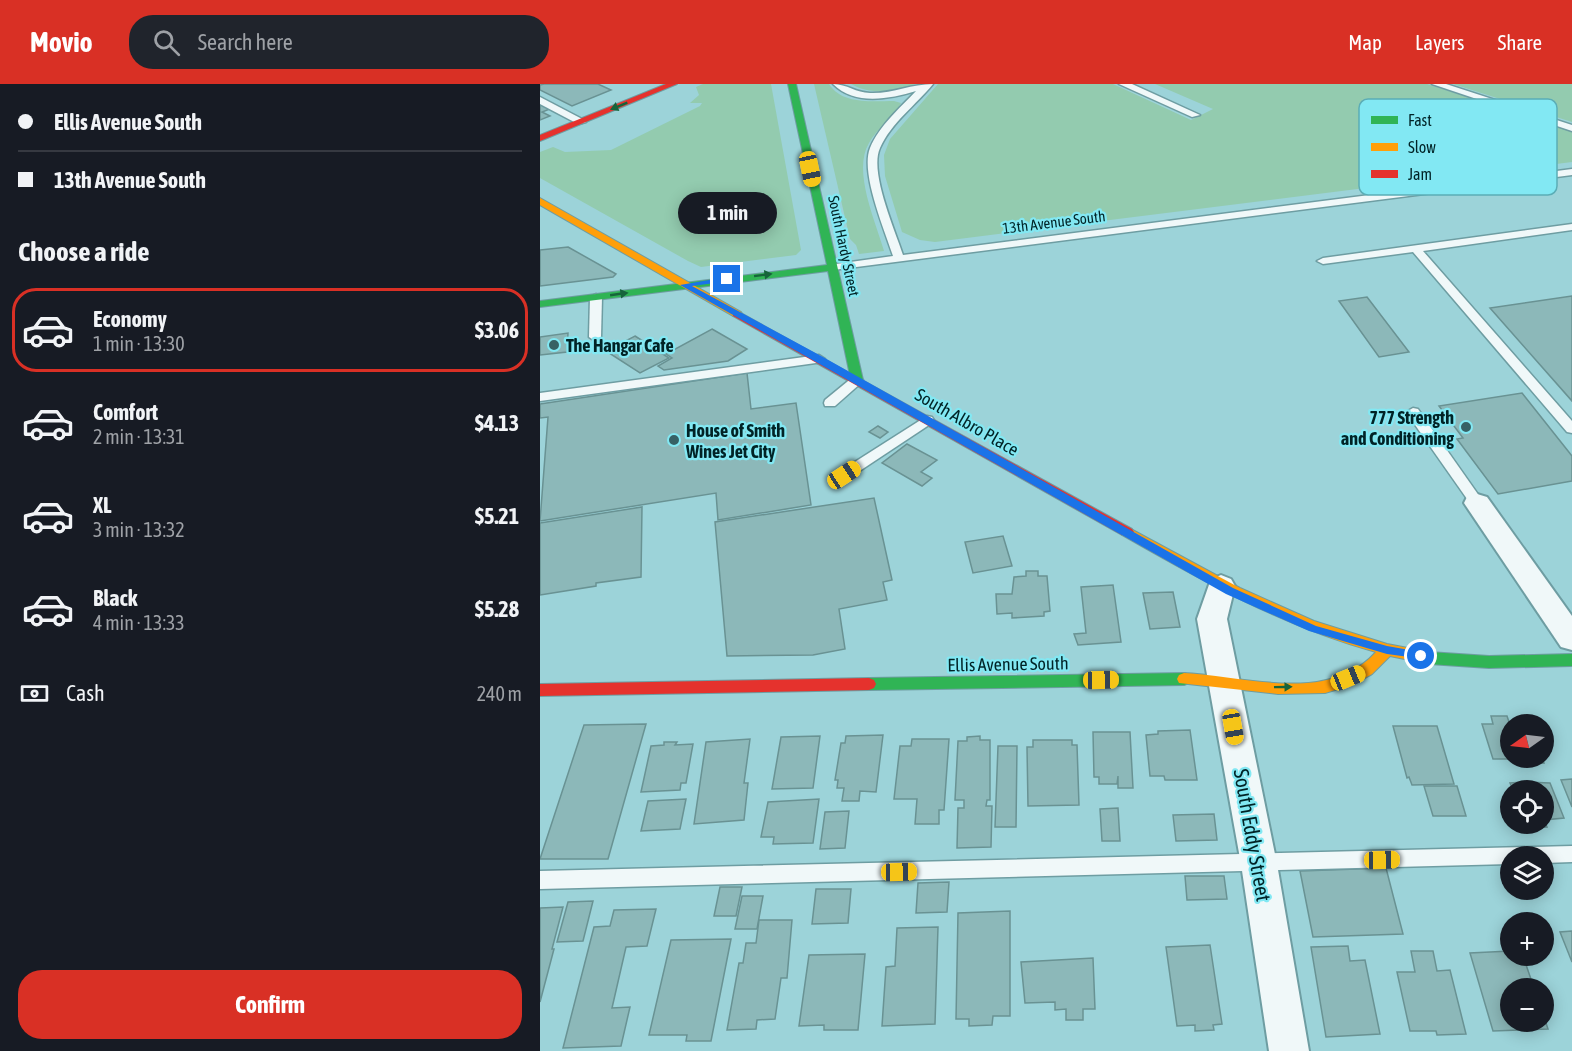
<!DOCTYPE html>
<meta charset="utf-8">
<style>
:root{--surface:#171b24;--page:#20242c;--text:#f1f3f6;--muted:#9ea1a6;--line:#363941;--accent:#d93025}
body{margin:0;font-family:"Asap Condensed",sans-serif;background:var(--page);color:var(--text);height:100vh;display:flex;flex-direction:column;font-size:22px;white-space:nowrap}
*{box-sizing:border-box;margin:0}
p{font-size:20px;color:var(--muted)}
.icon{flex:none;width:33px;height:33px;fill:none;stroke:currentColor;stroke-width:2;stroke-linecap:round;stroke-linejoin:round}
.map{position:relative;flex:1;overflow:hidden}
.details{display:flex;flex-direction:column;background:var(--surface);width:540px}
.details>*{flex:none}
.top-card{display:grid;align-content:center;height:132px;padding:0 18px;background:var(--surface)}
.needle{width:39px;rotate:256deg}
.fabs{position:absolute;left:960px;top:630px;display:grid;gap:12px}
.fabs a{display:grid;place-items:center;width:54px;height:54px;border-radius:50%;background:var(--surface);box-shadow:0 3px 15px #0003;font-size:30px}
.end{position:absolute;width:27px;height:27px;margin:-14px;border:8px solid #1a73e8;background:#fff;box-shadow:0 0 0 3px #fff}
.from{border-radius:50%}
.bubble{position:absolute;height:42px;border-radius:21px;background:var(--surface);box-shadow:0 3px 15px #0003;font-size:20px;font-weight:700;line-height:42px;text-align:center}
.car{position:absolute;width:18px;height:36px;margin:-18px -9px;border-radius:8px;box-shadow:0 0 4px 2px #0007;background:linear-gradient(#f5c518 24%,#345 0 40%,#f5c518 0 76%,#345 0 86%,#f5c518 0)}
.top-card b{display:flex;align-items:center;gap:21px;height:57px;font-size:22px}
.top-card b+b{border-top:2px solid var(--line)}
.top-card i{width:15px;height:15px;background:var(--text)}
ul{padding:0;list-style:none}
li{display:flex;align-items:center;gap:18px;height:84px;margin:0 12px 9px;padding:0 6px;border:3px solid transparent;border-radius:24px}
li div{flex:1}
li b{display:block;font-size:22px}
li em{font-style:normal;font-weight:700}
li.active{border-color:var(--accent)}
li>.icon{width:54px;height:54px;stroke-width:1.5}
h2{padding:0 18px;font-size:27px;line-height:72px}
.pay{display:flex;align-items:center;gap:15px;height:66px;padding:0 18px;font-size:22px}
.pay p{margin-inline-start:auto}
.action{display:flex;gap:12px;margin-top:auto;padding:12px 18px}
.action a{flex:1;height:69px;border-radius:24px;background:var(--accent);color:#fff;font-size:24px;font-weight:700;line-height:69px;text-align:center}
header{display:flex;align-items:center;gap:36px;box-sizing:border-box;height:84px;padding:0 30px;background:var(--accent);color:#fff}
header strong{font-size:28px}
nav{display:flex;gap:33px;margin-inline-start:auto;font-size:21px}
.search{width:420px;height:54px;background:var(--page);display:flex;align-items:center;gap:15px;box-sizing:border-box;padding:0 21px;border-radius:24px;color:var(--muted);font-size:22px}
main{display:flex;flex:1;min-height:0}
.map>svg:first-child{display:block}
.green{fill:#93cbaf}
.building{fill:#8cb8b9;stroke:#699293;stroke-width:1.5}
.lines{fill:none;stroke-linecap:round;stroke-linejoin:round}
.lane-casing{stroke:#6e9da2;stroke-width:3}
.street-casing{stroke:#6e9da2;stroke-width:4}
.fast-casing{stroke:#6e9da2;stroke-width:2}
.slow-casing{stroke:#6e9da2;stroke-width:2}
.jam-casing{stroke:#6e9da2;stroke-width:2}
.lane{fill:#f0f8f9;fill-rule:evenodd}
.street{fill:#f0f8f9;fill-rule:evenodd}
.fast{fill:#30b455;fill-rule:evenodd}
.slow{fill:#ff9f0a;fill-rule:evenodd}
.jam{fill:#e5322d;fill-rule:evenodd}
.oneway{fill:#16643b}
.route{fill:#1a73e8}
.poi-dot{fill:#376165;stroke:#82e8f3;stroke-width:2}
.labels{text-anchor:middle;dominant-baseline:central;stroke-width:4.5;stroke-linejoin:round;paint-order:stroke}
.far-street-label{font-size:15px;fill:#012326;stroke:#82e8f3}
.poi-label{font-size:18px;font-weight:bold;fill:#012326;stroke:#82e8f3;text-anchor:start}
.street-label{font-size:18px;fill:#012326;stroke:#82e8f3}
.near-street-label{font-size:21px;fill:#012326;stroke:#82e8f3}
.key{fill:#82e8f3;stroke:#5badb6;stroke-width:1.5}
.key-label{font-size:16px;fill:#012326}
</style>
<header>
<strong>Movio</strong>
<div class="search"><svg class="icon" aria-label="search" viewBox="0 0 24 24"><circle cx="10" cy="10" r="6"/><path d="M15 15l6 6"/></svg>Search here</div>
<nav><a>Map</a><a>Layers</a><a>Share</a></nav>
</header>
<main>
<section class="details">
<div class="top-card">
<b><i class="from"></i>Ellis Avenue South</b>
<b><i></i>13th Avenue South</b>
</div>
<h2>Choose a ride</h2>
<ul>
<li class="active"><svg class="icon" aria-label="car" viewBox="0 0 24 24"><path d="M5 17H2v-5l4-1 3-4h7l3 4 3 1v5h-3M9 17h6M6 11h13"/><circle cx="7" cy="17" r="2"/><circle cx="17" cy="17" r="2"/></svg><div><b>Economy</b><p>1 min · 13:30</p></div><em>$3.06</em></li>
<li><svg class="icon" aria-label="car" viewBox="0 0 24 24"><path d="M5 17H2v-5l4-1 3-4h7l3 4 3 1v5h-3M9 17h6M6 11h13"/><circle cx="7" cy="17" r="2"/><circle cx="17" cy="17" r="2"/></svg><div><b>Comfort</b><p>2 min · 13:31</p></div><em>$4.13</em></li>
<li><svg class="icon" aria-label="car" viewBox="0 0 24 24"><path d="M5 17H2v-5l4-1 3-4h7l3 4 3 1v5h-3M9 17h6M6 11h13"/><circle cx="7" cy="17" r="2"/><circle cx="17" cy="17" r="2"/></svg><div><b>XL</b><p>3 min · 13:32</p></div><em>$5.21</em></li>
<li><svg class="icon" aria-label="car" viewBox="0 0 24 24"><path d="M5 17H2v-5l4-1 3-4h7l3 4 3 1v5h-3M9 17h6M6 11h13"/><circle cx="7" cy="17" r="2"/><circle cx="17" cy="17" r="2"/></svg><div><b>Black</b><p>4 min · 13:33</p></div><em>$5.28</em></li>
</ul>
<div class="pay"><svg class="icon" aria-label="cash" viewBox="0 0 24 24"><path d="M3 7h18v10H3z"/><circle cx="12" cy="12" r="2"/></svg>Cash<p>240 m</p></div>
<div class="action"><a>Confirm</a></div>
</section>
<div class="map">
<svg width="1032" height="967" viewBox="0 0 1032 967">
<rect width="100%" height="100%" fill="#9cd3d9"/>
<!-- green -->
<g class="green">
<path d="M163 0H231L261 166 256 171 161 183 148 177 0 94V68L13 63 25 68 71 66 160 22 162 19H150L159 11 156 3Z"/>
<path d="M274 0H289C302 21 333 17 354 17L361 19C354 34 337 44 329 59 312 87 336 138 344 167L319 170 316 161 310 155Z"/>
<path d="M311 0H375C355 9 331 11 311 0Z"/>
<path d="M398 0H573L651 36 673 25 615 0H887L1032 47V78L395 158 380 156 362 148 345 92 344 71 350 55Z"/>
<path d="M913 0H1032V38Z"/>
</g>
<!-- building -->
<g class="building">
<path d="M4 0H58L71 6 32 22 0 6V1Z"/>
<path d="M0 20 10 25 2 28 10 32 0 36Z"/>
<path d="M28 163 76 190 73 193 0 202V166Z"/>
<path d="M1032 212V317L950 224Z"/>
<path d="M827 213 869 268 839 273 799 217Z"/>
<path d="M172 245 207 265 188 277 124 286 118 282 132 274 126 270Z"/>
<path d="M28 249 27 268 0 271V253Z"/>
<path d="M95 252 129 274 100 289 66 267Z"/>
<path d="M207 289 211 325 256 319 271 421 178 436 176 409 0 437 8 333 0 334V320Z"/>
<path d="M982 309 1032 372V397L958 410 917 355 923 354 899 322Z"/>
<path d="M338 342 348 348 340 354 329 348Z"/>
<path d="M367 360 397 376 381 388 392 394 382 402 342 379Z"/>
<path d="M334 414 352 496 343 498 347 516 299 525 305 565 273 571 187 572 175 438Z"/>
<path d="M102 423 101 493 56 499V502L0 511V439Z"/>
<path d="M463 452 472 482 433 489 425 458Z"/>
<path d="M486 487H498V492H507L510 527 504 528V532L472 534V529L457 530 456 510H472L474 493 486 492Z"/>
<path d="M573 501 581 558 538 561 534 550 546 549 541 503Z"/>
<path d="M633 508 640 543 610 545 603 509Z"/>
<path d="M951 632H967L970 641V674H1002L1004 679 983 680 982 675H953L942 640H953Z"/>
<path d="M106 640 68 775H0L44 641Z"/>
<path d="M853 642H897L914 700 872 701 869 693 867 694Z"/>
<path d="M650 646 657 696H625L624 692H610L606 651 618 650V647Z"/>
<path d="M553 648H590L593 704H578V692L577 700H559V693H554Z"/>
<path d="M343 651 336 708 320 707 319 717H302L304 704H297L298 696H295L301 659H305L306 652Z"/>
<path d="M280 652 273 704 232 705 241 653Z"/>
<path d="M440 652V656H450V716H447L446 722H452L451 763 417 764 418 724H424V716H415L418 657H427V653Z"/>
<path d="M210 655 204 699H208L204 736 154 740 166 658Z"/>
<path d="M372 655H409L404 726H399V740H375L377 715H354L360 662H371Z"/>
<path d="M493 656H532V661H537L539 721 488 722 487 663H493Z"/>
<path d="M124 658H137L135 661 153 660 146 699H141L140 706 101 708 111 662 124 661Z"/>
<path d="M458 662H477L476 743H455Z"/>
<path d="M1032 695V723L1021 696Z"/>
<path d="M985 698 1010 699 1024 734 1004 736 1007 743 988 744 986 740H1004V706H973L970 699Z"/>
<path d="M884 702H917L926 732H893Z"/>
<path d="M146 715 140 745 101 747 108 717Z"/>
<path d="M279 715 273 759 233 760 234 753H221L228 718Z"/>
<path d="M578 724 580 757H562L560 725Z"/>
<path d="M309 727 305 764 280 765 285 728Z"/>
<path d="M674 730 677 756 636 757 633 731Z"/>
<path d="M846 784 863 850 773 853 760 787Z"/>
<path d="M645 792H684L687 815 647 816Z"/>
<path d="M409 798 407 828 376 829 378 799Z"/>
<path d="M180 803H202L196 832H174Z"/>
<path d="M276 805H311L308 839 272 840Z"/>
<path d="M202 812H223L217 845H195Z"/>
<path d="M53 817 43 857 17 858 28 818Z"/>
<path d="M23 823 12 865H14L0 918V824Z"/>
<path d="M116 825 107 862 86 863 72 924 90 923 81 962 23 964 54 843 70 842 74 826Z"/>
<path d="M470 827V932H453L452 941 429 942V935H416L418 829Z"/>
<path d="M219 836H252L247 894H241L235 935 217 936 216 945 187 946 199 879H203L206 859H216Z"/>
<path d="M398 843 395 940 342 942 346 883 355 882 357 844Z"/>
<path d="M1032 847V878L1020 848Z"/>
<path d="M191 855 171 957H146L147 951H109L131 856Z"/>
<path d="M670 861 682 940 673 941 674 946 655 947V941L637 942 626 863Z"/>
<path d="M808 862 810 877 825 876 840 950 786 953 771 863Z"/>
<path d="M871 867H893L897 887 910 886 926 950 897 951 896 947H870L857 888H875Z"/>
<path d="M970 867V872H983L994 904H970V938H1004V933L1008 945 953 947 930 869Z"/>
<path d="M325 870 318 946H284V941L259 942 269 871Z"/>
<path d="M553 874 555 925H543V936H526V925L515 926V918L485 919 481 878Z"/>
</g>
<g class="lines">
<!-- lane casing -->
<g class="lane-casing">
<g id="lane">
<path d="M293 0C307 0 316 9 330 9 352 10 371 0 393 0 376 21 351 39 340 64 329 88 355 146 363 171L1032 85V91L293 186 287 183 289 181 353 172C345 147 320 89 330 64 339 42 360 24 376 7 349 15 315 22 293 0Z"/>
<path d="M579 0H592L660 31 652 33Z"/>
<path d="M892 0H906L1032 41V47Z"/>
<path d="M0 13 44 36 46 38 38 40 0 20Z"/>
<path d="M1032 140V146L883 167 1032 337V349L1027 348 873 168 783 180 777 177 783 174Z"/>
<path d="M56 210 62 213 61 253 55 257 49 253 50 213Z"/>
<path d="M279 271 285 275 283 278 0 317V309Z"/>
<path d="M317 292 323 296 321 299 295 322H285L284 319 285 316 313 293Z"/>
<path d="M873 324 878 325 942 416 944 419 942 422H932L866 328Z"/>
<path d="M387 332 392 333 394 336 392 339 309 394H299L297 391 299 388Z"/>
<path d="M1032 762V778L1004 779V772H970V780L0 805V787Z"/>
</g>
</g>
<!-- street casing -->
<g class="street-casing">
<g id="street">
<path d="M937 410 947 413 1032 532V566L1021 563 924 419 927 413Z"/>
<path d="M681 491 691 495 695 502 687 535 737 780 769 967H729L701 780 657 535 671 495Z"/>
</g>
</g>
<!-- fast casing -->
<g class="fast-casing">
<g id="fast">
<path d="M248 0H256L323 296 321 298H313L311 296 288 187 0 223V217L287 181Z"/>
<path d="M889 568 949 572 1032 570V582L949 584 889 580 884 578 882 574 884 570Z"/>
<path d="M644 589 649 591 651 595 649 599 644 601 329 606 324 604 322 600 324 596 329 594Z"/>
</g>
</g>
<!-- slow casing -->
<g class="slow-casing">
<g id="slow">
<path d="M0 114 201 228 202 230 201 232H193L0 121Z"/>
<path d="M587 443 700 504 774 537 847 560 889 568 894 570 896 574 894 578 889 580 850 572 832 590 812 601 785 609 738 610 639 599 637 595 639 591 644 589C706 592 788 621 836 568 745 543 664 498 582 451L580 448 582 445Z"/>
</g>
</g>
<!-- jam casing -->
<g class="jam-casing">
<g id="jam">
<path d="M126 0H137L0 57V51Z"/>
<path d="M197 227 592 445 594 448 592 451H582L193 232V228Z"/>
<path d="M329 594 334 596 336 600 334 604 329 606 0 612V600Z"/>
</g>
</g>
<!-- lane -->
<use href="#lane" class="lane"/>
<!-- street -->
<use href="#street" class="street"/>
<!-- fast -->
<use href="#fast" class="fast"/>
<!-- slow -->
<use href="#slow" class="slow"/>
<!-- jam -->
<use href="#jam" class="jam"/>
</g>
<!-- one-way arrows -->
<defs><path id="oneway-solid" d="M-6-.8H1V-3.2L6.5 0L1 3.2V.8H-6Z" transform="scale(1.5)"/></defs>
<g class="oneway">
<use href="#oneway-solid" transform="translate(79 22) rotate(158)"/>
<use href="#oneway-solid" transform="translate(223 191) rotate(-7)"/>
<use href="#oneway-solid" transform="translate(79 210) rotate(-8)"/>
<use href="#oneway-solid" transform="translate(743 603) rotate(-1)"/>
</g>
<!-- route -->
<path class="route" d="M187 193 190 197 152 202 283 273 693 504 776 542 847 562 881 568 886 572 884 575 847 570 769 547 686 510 140 201Z"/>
<!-- markers -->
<g class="poi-dot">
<circle cx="14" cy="261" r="6"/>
<circle cx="926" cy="343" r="6"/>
<circle cx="134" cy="356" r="6"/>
</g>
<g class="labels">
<!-- far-street labels -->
<g class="far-street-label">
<text transform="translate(514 138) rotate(-7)">13th Avenue South</text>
<text transform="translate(304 162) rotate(78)">South Hardy Street</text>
</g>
<!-- poi labels -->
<g class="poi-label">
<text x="26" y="261">The Hangar Cafe</text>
<text x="914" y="333" text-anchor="end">777 Strength<tspan x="914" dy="21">and Conditioning</tspan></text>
<text x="146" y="346">House of Smith<tspan x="146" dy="21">Wines Jet City</tspan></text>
</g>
<!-- street labels -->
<g class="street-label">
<text transform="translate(427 338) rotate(30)">South Albro Place</text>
<text transform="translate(468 580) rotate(-1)">Ellis Avenue South</text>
</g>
<!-- near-street labels -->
<g class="near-street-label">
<text transform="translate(713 751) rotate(80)">South Eddy Street</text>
</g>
</g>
<!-- legend -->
<rect x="819" y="15" width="198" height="96" rx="9" class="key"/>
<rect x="831" y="32" width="27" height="8" fill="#30b455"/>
<rect x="831" y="59" width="27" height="8" fill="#ff9f0a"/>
<rect x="831" y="86" width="27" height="8" fill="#e5322d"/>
<g class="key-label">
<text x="868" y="42">Fast</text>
<text x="868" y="69">Slow</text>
<text x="868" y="96">Jam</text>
</g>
</svg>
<div class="fabs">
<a><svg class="needle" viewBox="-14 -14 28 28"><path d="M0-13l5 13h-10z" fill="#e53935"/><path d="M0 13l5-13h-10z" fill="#9ea1a6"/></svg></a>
<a><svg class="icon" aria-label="locate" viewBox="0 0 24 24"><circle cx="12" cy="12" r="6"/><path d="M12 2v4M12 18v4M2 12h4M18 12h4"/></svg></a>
<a><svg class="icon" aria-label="layers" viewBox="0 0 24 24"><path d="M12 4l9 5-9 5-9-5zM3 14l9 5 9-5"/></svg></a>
<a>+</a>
<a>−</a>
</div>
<i class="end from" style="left:881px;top:572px"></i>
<i class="end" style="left:187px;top:195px"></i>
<div class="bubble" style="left:138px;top:108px;width:99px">1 min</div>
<i class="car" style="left:270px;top:85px;rotate:168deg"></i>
<i class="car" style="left:304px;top:391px;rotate:57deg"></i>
<i class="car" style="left:808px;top:594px;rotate:68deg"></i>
<i class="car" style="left:561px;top:596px;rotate:89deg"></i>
<i class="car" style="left:693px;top:643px;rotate:170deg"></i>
<i class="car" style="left:842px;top:776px;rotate:89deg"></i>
<i class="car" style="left:359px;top:788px;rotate:89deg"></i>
</div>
</main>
